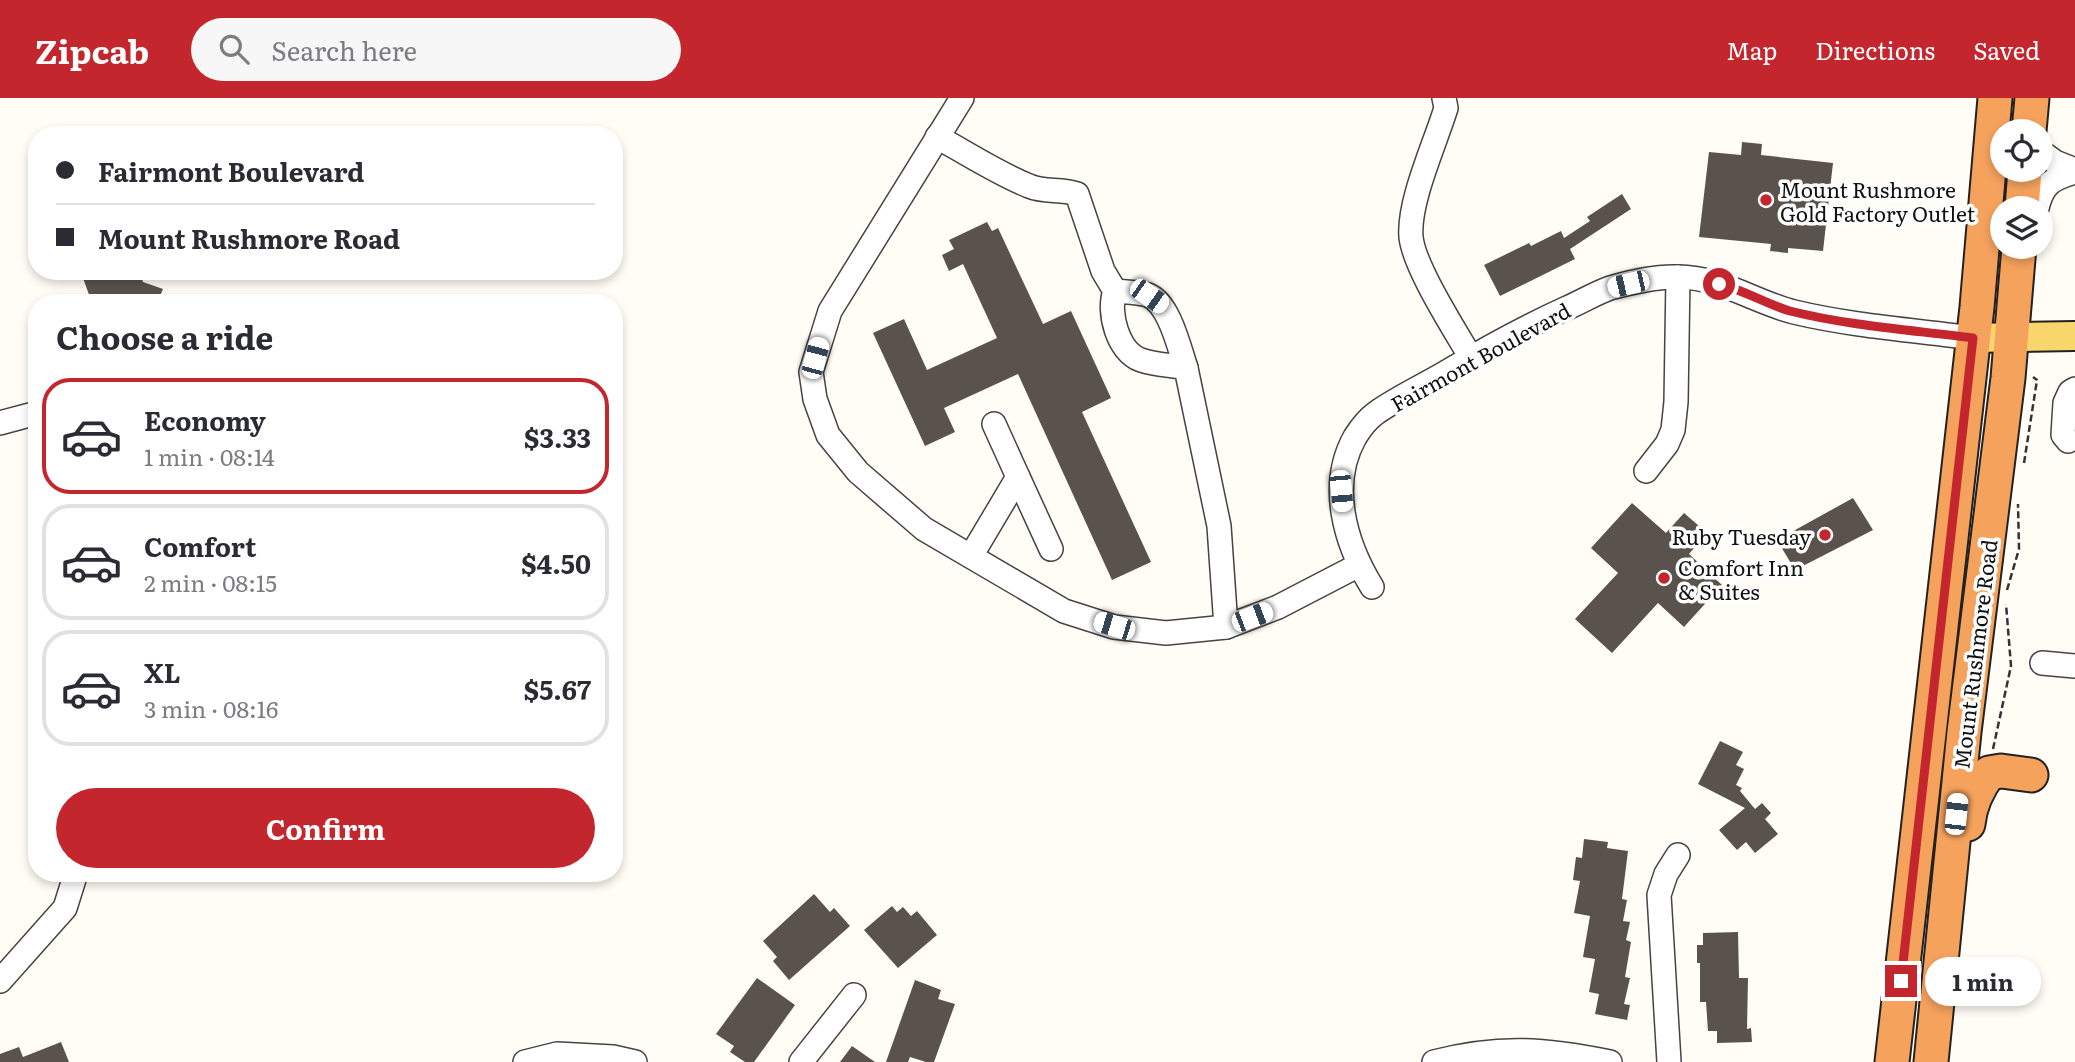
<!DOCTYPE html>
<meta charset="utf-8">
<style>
:root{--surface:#fff;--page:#f7f7f7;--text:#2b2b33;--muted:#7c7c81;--line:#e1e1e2;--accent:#c4262e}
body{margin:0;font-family:Literata,serif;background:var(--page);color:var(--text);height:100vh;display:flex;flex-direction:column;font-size:26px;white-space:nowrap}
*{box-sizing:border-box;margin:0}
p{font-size:23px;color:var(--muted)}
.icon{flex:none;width:38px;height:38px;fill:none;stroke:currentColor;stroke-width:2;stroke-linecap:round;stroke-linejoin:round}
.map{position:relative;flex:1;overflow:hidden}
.side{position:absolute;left:28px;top:196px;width:595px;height:588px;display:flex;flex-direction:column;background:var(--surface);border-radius:28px;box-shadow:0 4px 10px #0003}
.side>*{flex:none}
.top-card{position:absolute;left:28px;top:28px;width:595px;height:154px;border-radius:28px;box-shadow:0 4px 10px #0003;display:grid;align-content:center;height:154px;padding:0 28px;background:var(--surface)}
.fabs{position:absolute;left:1990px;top:21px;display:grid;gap:14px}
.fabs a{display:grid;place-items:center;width:63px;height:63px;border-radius:50%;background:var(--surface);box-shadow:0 4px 10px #0003;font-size:35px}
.end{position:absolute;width:32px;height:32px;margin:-16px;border:9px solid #c4262e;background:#fff;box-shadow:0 0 0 4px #fff}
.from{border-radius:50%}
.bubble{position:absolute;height:49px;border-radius:24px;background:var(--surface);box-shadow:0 4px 10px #0003;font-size:23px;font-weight:700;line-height:49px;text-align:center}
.car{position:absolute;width:21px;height:42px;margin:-21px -10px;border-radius:9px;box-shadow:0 0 5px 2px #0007;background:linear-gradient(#fff 24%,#345 0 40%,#fff 0 76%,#345 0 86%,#fff 0)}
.top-card b{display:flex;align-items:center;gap:24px;height:66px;font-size:26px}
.top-card b+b{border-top:2px solid var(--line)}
.top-card i{width:18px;height:18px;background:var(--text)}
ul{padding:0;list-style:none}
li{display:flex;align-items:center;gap:21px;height:116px;margin:0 14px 10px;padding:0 14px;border:4px solid var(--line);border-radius:28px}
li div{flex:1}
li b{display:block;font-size:26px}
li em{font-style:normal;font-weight:700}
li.active{border-color:var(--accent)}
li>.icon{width:63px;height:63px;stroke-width:1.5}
h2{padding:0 28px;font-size:32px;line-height:84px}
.cta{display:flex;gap:14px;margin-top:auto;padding:14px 28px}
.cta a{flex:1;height:80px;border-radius:42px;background:var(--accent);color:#fff;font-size:28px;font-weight:700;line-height:80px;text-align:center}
header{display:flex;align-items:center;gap:42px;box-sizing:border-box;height:98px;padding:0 35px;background:var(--accent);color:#fff}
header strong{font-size:33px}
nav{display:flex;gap:38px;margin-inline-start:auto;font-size:24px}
.search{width:490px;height:63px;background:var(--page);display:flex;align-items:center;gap:18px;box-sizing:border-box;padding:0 24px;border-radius:38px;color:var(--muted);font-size:26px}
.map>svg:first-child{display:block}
.building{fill:#5a524d}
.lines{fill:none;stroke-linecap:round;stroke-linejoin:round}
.minor-casing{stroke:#444;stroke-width:26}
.major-casing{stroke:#222;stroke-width:32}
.highway-casing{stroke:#222;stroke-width:37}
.path{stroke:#333;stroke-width:2.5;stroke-dasharray:7 3.5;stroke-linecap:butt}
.minor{stroke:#fff;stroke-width:23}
.major{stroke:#f9d66b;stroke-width:28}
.highway{stroke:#f5a25d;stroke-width:33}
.route{stroke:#c4262e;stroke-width:9}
.poi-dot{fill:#c4262e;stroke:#fff;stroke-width:2.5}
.labels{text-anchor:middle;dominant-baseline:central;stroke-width:7;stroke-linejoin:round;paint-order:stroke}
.poi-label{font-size:21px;fill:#111;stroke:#fff;text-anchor:start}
.street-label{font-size:21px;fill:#111;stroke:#fff}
</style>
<header>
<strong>Zipcab</strong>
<div class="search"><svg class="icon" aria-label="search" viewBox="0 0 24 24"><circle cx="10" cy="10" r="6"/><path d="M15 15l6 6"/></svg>Search here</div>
<nav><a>Map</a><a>Directions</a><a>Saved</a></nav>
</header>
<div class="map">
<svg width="2075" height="964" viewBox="0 0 2075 964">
<rect width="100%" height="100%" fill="#fffdf5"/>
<!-- building -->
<g class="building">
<path d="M1742 44 1762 46 1761 57 1833 65 1823 153 1788 150V155L1770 153 1771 146 1699 139 1709 54 1741 57Z"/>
<path d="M1622 96 1631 111 1570 151 1575 161 1500 198 1484 167 1529 145 1531 148 1561 133 1564 140 1590 123 1587 119Z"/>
<path d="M987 124 992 133 998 130 1043 226 1071 213 1111 300 1082 314 1151 464 1112 482 1018 276 944 310 955 334 925 348 873 235 904 221 927 272 997 240 963 166 949 173 942 157 954 151 949 142Z"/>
<path d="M106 173H139L143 184 163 191 157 205H135L120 199 118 205H92L83 180Z"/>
<path d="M1853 400 1873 432 1795 472 1777 442Z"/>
<path d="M1632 405 1666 435 1684 415 1707 435 1689 456 1722 487 1684 529 1658 505 1612 555 1575 521 1618 475 1591 450Z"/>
<path d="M1720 643 1743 654 1736 667 1744 671 1736 687 1742 690 1740 693 1755 711 1762 705 1771 715 1765 721 1778 736 1755 755 1746 744 1737 752 1719 732 1745 710 1698 686Z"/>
<path d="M1584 741 1608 744 1607 750 1628 753 1622 801 1627 802 1623 823 1630 824 1626 842 1631 844 1625 879 1630 880 1624 906 1630 907 1627 922 1595 916 1599 896 1589 894 1595 861 1583 859 1590 818 1574 815 1580 783 1573 782 1576 759 1582 760Z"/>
<path d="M814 796 830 814 834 810 850 828 789 882 773 863 777 859 763 843Z"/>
<path d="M892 808 897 814 903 809 911 818 917 813 937 837 898 870 864 832Z"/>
<path d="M1738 834 1739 880H1748L1747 931 1751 930 1752 944 1717 945V933H1708L1706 904H1700V865H1697V847H1703V835Z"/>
<path d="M757 880 795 907 754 964H745L730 954 734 948 716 936Z"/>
<path d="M915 882 941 892 938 901 955 906 934 964H926L910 959 908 964H886Z"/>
<path d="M61 944 69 964H0V956L19 949 23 959Z"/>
<path d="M852 948 875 964H840Z"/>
</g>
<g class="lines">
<!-- minor casing -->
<g class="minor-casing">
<g id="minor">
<path d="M962 0 830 213 811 274 815 301 828 337 858 374 924 431 1064 513 1114 529 1166 535 1226 529 1278 509 1359 467"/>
<path d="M1444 0 1446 10C1435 46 1408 104 1411 139 1414 169 1455 232 1471 260"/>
<path d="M937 39C967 55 997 75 1029 88 1045 95 1061 90 1077 96L1103 173 1115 193C1107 214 1118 254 1141 262 1155 267 1172 267 1186 270L1219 428 1226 529"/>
<path d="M2040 53 2055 64 2075 72"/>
<path d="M2037 110C2043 85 2052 81 2075 74"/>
<path d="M1115 193C1125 194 1138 194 1148 197 1169 205 1179 249 1186 270"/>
<path d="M0 325 37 315"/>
<path d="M2068 343 2063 337 2065 305 2070 294 2075 291"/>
<path d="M1646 373 1667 346 1673 332 1676 304 1678 179"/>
<path d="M1018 379 1051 451"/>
<path d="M971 458 1018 379 994 326"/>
<path d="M1372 489C1345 445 1328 387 1355 339 1360 331 1369 320 1376 315 1397 300 1423 288 1445 275 1485 251 1525 229 1567 210 1581 204 1596 195 1610 190 1632 184 1656 178 1678 179 1721 179 1754 204 1794 214 1853 228 1913 232 1973 240"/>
<path d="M2042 565 2075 568"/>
<path d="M0 883 65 810 76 775"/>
<path d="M525 964 557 956 613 959 635 964"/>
<path d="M801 964 854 897"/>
<path d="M1434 964C1500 947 1545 951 1610 964"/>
<path d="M1669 964 1659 797 1666 776 1678 757"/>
</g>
</g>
<!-- major casing -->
<g class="major-casing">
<path id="major" d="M1973 240 2075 238"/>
</g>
<!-- highway casing -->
<g class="highway-casing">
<g id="highway">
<path d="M2029 33 2032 0"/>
<path d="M2022 110 2025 72"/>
<path d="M1968 726C1970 706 1977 691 1989 675L2001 673 2031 677"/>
<path d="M1892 964 1977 209 1995 0"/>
<path d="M1931 964 1964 634 2008 280 2019 149"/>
</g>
</g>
<!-- path -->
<g class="path">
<path d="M2024 365 2037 282 2033 279"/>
<path d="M2007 492 2019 451 2018 406"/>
<path d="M1993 651 2011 568 2006 506"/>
</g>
<!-- minor -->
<use href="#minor" class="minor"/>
<!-- major -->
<use href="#major" class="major"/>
<!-- highway -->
<use href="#highway" class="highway"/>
</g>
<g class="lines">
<!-- route -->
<path class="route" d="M1719 186C1744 192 1766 206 1790 213 1850 228 1912 232 1973 240L1901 883"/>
</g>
<!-- markers -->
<g class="poi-dot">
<circle cx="1766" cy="102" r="7"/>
<circle cx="1825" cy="437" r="7"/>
<circle cx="1664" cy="480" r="7"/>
</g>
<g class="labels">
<!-- poi labels -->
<g class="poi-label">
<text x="1780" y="90">Mount Rushmore<tspan x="1780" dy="24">Gold Factory Outlet</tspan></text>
<text x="1811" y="437" text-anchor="end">Ruby Tuesday</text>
<text x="1678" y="468">Comfort Inn<tspan x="1678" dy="24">&amp; Suites</tspan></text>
</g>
<!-- street labels -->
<g class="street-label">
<text transform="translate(1480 258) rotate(-29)">Fairmont Boulevard</text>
<text transform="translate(1974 556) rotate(-83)">Mount Rushmore Road</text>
</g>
</g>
</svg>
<div class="fabs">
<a><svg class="icon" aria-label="locate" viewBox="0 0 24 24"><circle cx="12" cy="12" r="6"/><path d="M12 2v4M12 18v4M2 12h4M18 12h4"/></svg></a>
<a><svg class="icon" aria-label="layers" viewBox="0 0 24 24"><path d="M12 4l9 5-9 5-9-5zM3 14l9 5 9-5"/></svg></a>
</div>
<i class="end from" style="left:1719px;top:186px"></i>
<i class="end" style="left:1901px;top:883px"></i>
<div class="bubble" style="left:1925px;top:859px;width:116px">1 min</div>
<i class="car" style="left:1628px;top:186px;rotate:257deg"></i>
<i class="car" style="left:1149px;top:198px;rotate:125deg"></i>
<i class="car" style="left:815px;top:260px;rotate:15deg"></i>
<i class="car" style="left:1341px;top:393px;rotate:175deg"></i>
<i class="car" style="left:1252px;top:519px;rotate:69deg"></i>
<i class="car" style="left:1114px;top:528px;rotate:287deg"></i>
<i class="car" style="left:1956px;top:716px;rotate:6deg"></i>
<div class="top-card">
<b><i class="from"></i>Fairmont Boulevard</b>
<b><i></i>Mount Rushmore Road</b>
</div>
<section class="side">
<h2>Choose a ride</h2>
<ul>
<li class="active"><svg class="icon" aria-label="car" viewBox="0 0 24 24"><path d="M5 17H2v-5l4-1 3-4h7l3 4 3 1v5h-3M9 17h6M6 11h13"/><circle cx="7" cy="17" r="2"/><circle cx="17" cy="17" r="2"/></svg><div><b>Economy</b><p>1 min · 08:14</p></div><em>$3.33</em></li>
<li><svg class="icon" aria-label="car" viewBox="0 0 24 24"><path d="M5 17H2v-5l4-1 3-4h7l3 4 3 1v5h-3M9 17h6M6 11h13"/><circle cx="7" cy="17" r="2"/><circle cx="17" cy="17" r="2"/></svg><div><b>Comfort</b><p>2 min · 08:15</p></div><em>$4.50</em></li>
<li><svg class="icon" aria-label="car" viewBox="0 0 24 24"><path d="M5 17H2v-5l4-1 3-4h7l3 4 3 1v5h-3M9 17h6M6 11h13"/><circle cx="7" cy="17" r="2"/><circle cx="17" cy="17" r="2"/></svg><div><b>XL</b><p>3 min · 08:16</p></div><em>$5.67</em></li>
</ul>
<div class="cta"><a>Confirm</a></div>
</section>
</div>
